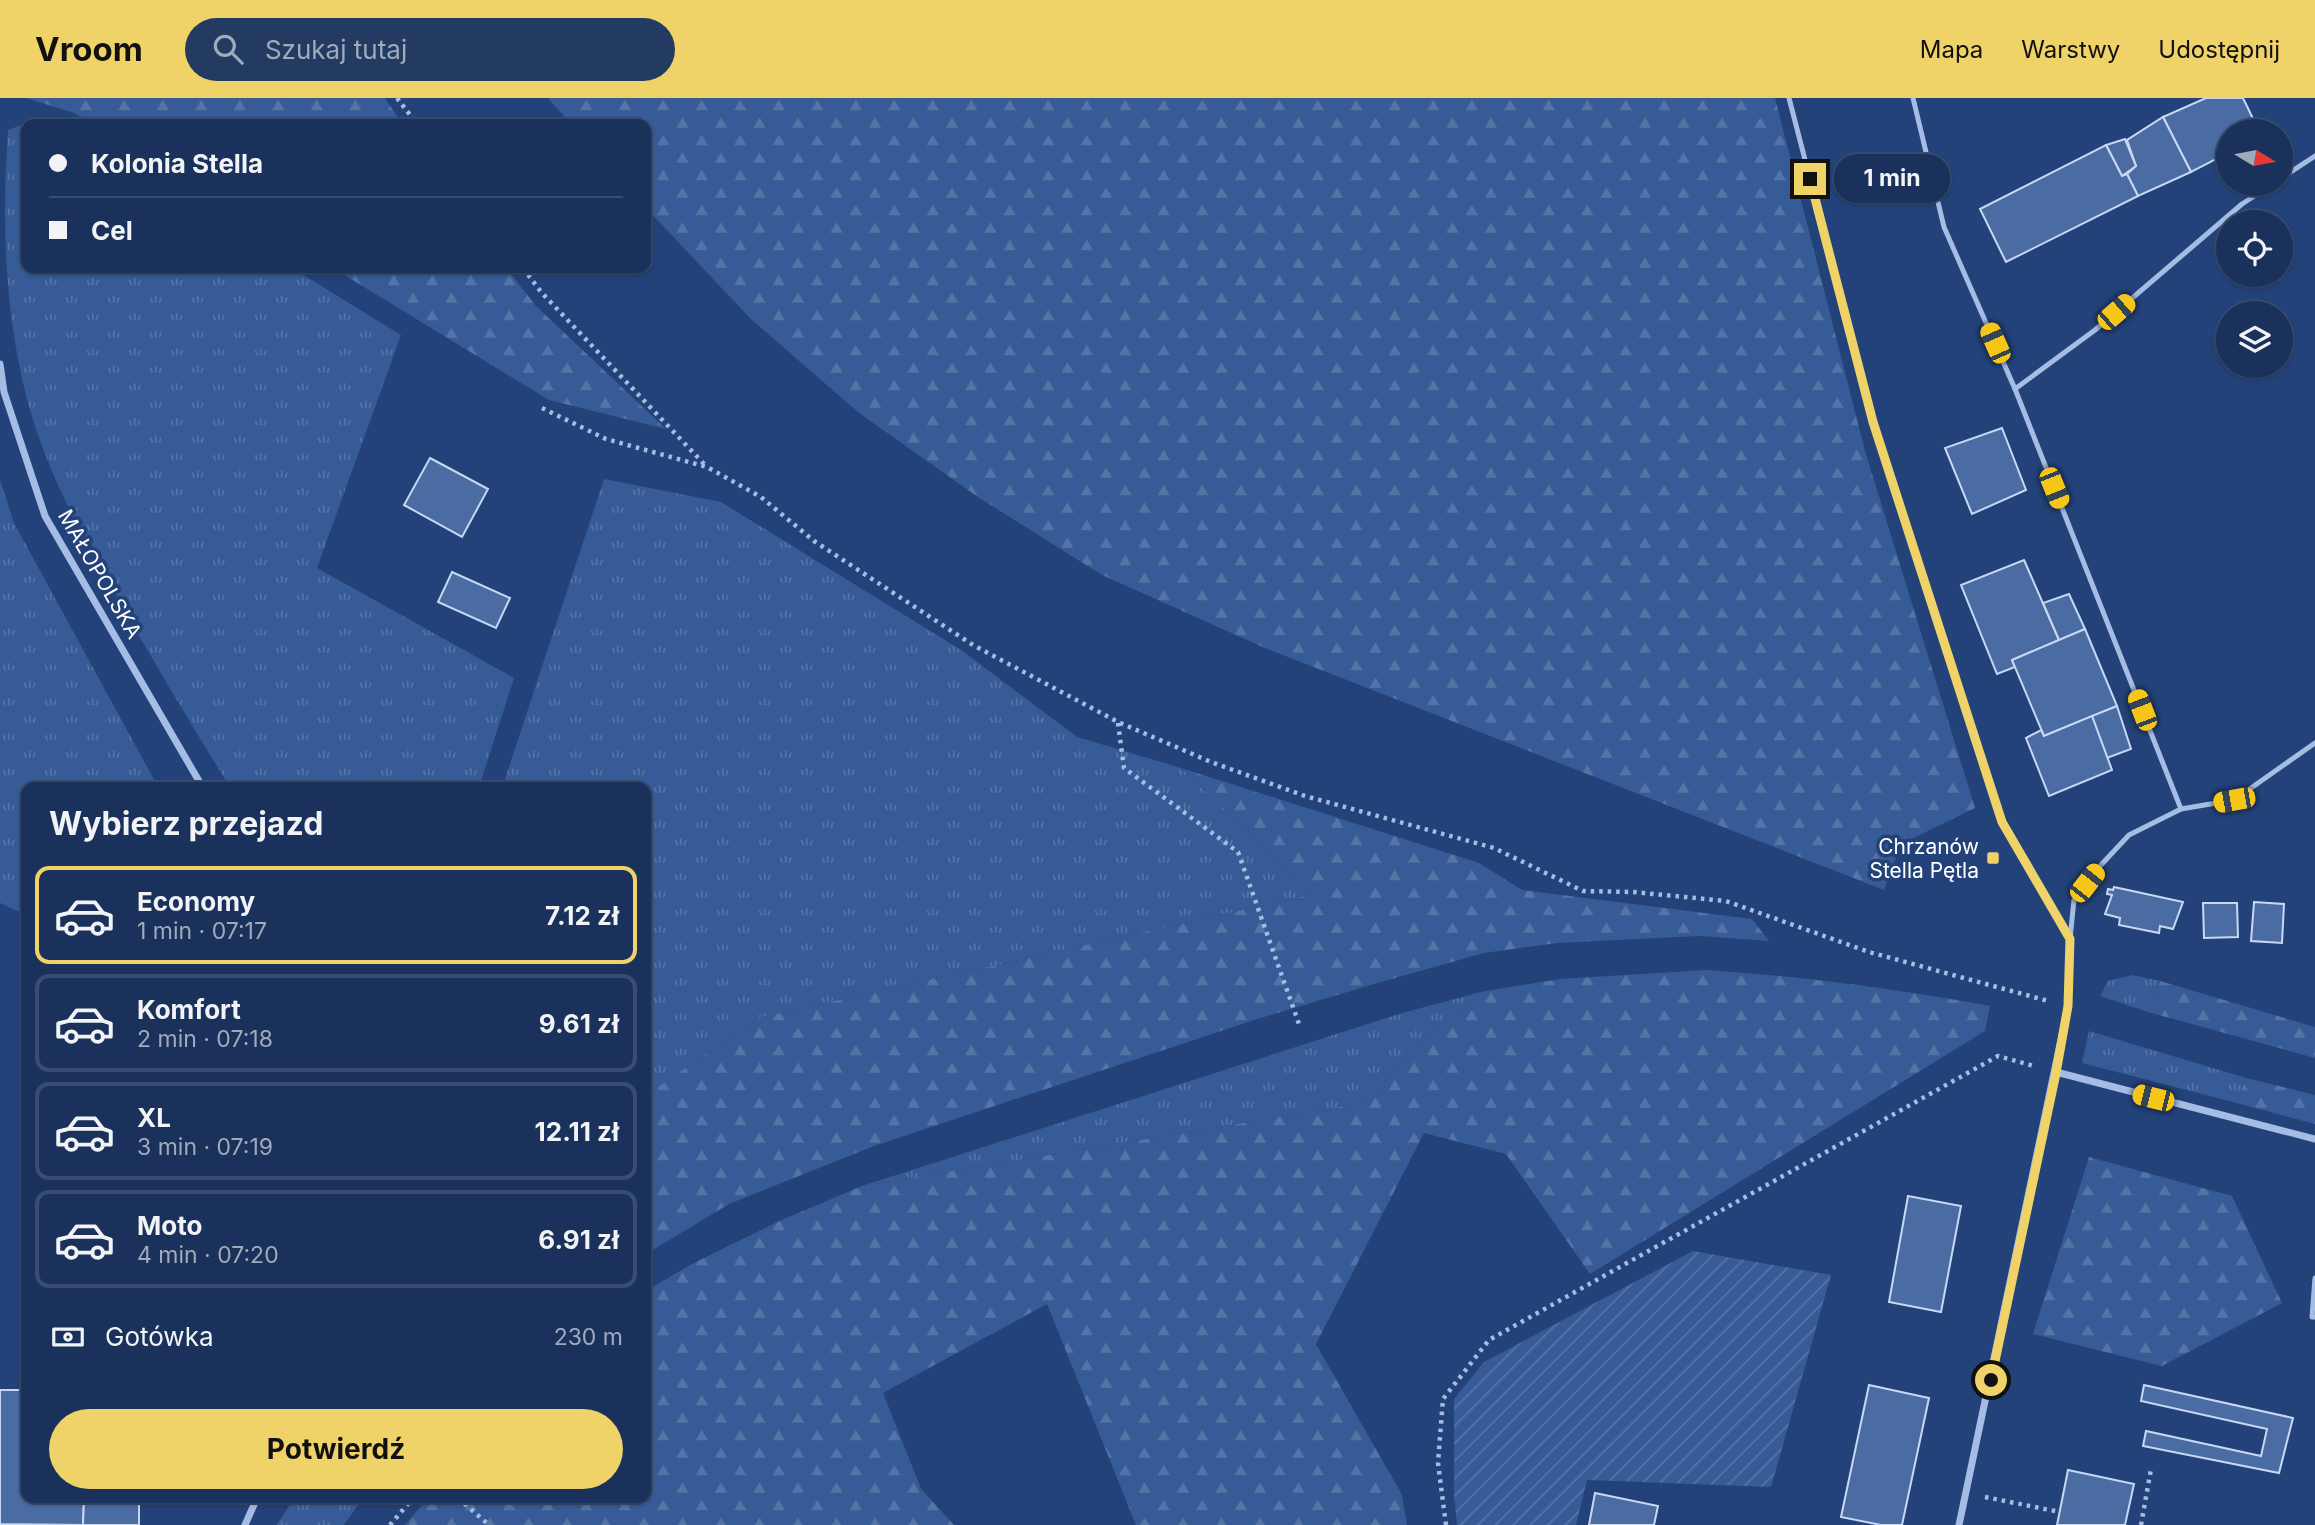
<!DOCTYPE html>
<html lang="pl">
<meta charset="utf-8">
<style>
:root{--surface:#1a325b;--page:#233a61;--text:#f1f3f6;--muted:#9faabb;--line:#384d71;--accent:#efd268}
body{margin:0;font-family:Inter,sans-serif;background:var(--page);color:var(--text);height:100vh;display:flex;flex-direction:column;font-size:26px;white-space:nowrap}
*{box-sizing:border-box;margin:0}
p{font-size:23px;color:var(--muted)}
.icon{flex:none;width:38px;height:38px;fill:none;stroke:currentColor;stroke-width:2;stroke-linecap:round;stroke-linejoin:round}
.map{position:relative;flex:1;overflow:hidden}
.drawer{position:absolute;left:21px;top:684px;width:630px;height:721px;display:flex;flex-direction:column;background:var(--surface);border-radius:14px;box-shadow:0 2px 5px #0004,0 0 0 2px var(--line)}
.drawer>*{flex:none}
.guide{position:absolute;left:21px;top:21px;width:630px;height:154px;border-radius:14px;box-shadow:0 2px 5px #0004,0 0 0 2px var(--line);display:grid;align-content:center;height:154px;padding:0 28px;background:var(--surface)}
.needle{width:46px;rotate:100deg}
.fabs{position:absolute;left:2216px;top:21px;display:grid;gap:14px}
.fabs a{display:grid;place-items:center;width:77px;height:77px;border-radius:50%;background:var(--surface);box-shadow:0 2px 5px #0004,0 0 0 2px var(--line);font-size:35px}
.end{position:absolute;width:32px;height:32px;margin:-16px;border:9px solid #efd268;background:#111;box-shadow:0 0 0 4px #111}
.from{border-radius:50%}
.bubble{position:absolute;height:49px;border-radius:24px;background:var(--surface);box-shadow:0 2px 5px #0004,0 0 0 2px var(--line);font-size:23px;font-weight:700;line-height:49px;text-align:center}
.car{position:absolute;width:21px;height:42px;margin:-21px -10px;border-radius:9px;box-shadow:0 0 5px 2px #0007;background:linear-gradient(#f5c518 24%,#345 0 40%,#f5c518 0 76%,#345 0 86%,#f5c518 0)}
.guide b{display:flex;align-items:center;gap:24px;height:66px;font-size:26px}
.guide b+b{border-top:2px solid var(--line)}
.guide i{width:18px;height:18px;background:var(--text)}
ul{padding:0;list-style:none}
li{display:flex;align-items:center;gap:21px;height:98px;margin:0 14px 10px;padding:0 14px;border:4px solid var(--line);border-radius:14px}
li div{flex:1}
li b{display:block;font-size:26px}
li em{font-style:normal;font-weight:700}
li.active{border-color:var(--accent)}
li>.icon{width:63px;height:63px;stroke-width:1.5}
h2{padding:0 28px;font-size:32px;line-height:84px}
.pay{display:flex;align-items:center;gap:18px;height:77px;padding:0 28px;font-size:26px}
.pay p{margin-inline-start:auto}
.action{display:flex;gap:14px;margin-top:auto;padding:14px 28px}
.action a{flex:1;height:80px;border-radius:42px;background:var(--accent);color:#111;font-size:28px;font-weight:700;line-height:80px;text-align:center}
header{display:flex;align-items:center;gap:42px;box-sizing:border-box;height:98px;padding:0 35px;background:var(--accent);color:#111}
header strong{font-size:33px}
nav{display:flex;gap:38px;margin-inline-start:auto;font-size:24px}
.search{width:490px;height:63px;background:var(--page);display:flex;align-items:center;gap:18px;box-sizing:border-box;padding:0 24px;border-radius:38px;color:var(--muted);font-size:26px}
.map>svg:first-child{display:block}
.grass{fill:url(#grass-tufts)}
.forest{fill:url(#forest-firs)}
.garden{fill:url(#garden-furrows)}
.building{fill:#4b6ca3;stroke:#c8d8f3;stroke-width:2}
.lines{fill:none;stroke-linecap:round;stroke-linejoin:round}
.path{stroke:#a5bde4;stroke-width:4.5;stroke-dasharray:3.5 5;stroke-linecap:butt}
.service{stroke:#a5bde4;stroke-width:5}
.minor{stroke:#a5bde4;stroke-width:7}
.route{stroke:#efd268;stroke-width:9}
.poi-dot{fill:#efd268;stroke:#234279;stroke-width:2.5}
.labels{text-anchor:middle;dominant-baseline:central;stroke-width:7;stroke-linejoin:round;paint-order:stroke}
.street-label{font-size:21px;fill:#fff;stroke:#234279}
.poi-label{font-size:21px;fill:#fff;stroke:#234279;text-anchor:end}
</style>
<header>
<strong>Vroom</strong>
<div class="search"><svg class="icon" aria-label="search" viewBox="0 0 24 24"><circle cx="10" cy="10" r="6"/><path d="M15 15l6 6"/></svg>Szukaj tutaj</div>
<nav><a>Mapa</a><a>Warstwy</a><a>Udostępnij</a></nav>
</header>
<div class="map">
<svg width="2315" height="1427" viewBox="0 0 2315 1427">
<defs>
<pattern id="grass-tufts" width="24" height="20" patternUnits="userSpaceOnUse" patternTransform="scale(1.75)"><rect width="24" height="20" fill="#375b96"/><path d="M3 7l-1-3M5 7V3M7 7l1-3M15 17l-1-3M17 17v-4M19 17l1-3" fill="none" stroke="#5574a6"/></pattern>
<pattern id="forest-firs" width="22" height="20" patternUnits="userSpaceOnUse" patternTransform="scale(1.75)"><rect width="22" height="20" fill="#375b96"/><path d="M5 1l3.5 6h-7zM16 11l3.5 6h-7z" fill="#5574a6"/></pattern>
<pattern id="garden-furrows" width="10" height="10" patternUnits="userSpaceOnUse" patternTransform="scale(1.75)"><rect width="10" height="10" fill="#375b96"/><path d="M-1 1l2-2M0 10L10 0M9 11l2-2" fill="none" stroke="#5574a6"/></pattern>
</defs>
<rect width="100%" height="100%" fill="#234279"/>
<!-- grass -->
<g class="grass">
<path d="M27 25 32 26H26V170H292L401 237 317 470 514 580 479 689H230C192 628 155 566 119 503 82 438 46 373 27 301 4 212 2 123 8 32Z"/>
<path d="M604 381 721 404 961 552 1077 639 1181 670 1314 796 759 920 646 997V690H502Z"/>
<path d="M0 382 14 425 158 689 26 690V817L0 805Z"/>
<path d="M2132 877 2160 883 2148 914 2100 898 2108 883Z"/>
<path d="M1485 893 1407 955 1370 1004 862 1088 1402 915Z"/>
<path d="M2089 933 2246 980 2237 1005 2082 965Z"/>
<path d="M294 1400H363L344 1427H277Z"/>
</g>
<!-- forest -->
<g class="forest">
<path d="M26 0H385L402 26H93L74 15Z"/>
<path d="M548 0H1775L1865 353 1975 710 1901 746 1884 792 1265 550 1102 477 978 399 859 315 750 220 646 110V26H571Z"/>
<path d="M333 170H506L536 208 666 331 549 302Z"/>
<path d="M1181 670 1479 765 1522 792 1752 821 1769 843 1699 838 1557 845 1484 855 1374 886 1254 922 874 1048 729 1106 646 1156V997L759 920 1314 796Z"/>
<path d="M1706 872C1802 878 1896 891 1990 908L1985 933 1590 1176 1506 1056 1424 1035 1316 1246 1402 1397 1407 1427H1136L1047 1206 883 1295 921 1391 954 1427H405L428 1400H646V1193L690 1167 777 1124 862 1088 1370 1004 1407 955 1485 893 1560 881Z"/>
<path d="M2160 883 2315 929V960L2148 914Z"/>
<path d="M2246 980 2315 997V1026L2237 1005Z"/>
<path d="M2089 1059 2232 1098 2282 1205 2162 1268 2033 1236Z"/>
</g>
<!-- garden -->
<path class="garden" d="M1693 1153 1831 1177 1771 1389 1587 1382 1576 1427H1457L1454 1398V1301L1484 1264Z"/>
<!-- building -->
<g class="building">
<path d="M2206 0H2243L2259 33H2228V55L2191 74 2163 19Z"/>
<path d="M2163 19 2191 74 2138 98 2127 76 2136 68 2127 42Z"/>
<path d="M2125 41 2136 68 2122 78 2106 47Z"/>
<path d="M2106 47 2122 78 2127 76 2138 98 2006 164 1980 111Z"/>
<path d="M2002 330 2026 392 1972 416 1945 350Z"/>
<path d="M430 360 488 391 462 439 404 407Z"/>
<path d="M2024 462 2059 542 2012 562 2015 569 1997 576 1961 487Z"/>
<path d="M452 474 510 500 496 530 438 504Z"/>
<path d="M2069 496 2085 531 2059 542 2043 505Z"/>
<path d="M2085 531 2117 608 2044 638 2012 562Z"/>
<path d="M2117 608 2131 651 2107 660 2092 618Z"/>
<path d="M2092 618 2112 672 2049 698 2026 640 2041 632 2044 638Z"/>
<path d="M2114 789 2183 804 2173 831 2160 828 2159 835 2119 827 2120 820 2105 816 2112 797 2107 796 2108 791 2113 792Z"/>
<path d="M2254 804 2284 806 2282 845 2251 843Z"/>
<path d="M2203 805H2237L2238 839 2204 840Z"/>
<path d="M1908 1098 1961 1108 1941 1214 1889 1204Z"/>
<path d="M1869 1287 1929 1300 1902 1427H1881L1841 1419Z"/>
<path d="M2144 1287 2293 1320 2279 1375 2143 1348 2146 1333 2261 1358 2267 1331 2141 1303Z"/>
<path d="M0 1292H26V1400H84L83 1427 0 1426Z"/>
<path d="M2068 1372 2134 1386 2125 1427H2057Z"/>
<path d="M1595 1395 1658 1408 1654 1427H1589Z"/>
<path d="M84 1400H139V1427H83Z"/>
</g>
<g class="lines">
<!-- path -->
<g class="path">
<path d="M397 0 417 26"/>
<path d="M523 170 541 194 706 368"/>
<path d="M542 310 606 341 707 369 761 399 814 443 973 547 1118 624 1211 664 1305 698 1494 750 1583 793 1633 794 1726 803 1869 854 2048 903"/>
<path d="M1118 625 1124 670 1238 754 1299 926"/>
<path d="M1985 1399 2060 1414"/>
<path d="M458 1400 489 1427"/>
<path d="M390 1427 413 1400"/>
<path d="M1446 1427 1438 1365 1443 1301 1489 1242 1998 958 2034 968"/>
<path d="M2141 1427 2151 1371"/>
</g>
<!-- service -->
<g class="service">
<path d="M1789 0 1873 324 2002 724"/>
<path d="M1913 0 1944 129 2015 291 2181 711 2129 737 2100 768 2074 802 2070 841"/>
<path d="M2280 81 2315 58"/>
<path d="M2015 291 2095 232 2242 106 2273 86"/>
<path d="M2181 711 2234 702 2315 645"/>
<path d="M2315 1180 2312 1219H2315"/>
</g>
<!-- minor -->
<g class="minor">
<path d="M0 266 4 294 45 418 203 690"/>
<path d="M2056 974 2315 1041"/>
<path d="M245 1427 257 1400"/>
<path d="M1959 1427 2068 908 2070 841 2002 724"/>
</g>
</g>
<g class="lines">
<!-- route -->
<path class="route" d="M1810 81 1873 324 2002 724 2070 841 2068 908 2056 975 1991 1282"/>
</g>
<!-- markers -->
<rect class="poi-dot" x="1986" y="753" width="14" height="14" rx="3.5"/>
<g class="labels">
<!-- street labels -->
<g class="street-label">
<text transform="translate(100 476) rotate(60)">MAŁOPOLSKA</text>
</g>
<!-- poi labels -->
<g class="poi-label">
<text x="1979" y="748">Chrzanów<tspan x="1979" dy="24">Stella Pętla</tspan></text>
</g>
</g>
</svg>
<div class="fabs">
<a><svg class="needle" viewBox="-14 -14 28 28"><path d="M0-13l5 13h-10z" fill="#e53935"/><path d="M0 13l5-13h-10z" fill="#9faabb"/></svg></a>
<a><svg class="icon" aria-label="locate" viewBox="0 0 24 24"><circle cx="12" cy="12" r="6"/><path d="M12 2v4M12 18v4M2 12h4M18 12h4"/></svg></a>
<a><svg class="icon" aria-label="layers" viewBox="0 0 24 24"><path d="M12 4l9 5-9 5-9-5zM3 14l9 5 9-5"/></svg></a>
</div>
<i class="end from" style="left:1991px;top:1282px"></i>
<i class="end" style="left:1810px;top:81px"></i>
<div class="bubble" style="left:1834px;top:56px;width:116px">1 min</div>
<i class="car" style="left:2116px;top:214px;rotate:49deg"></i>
<i class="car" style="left:1995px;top:245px;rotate:336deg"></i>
<i class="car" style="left:2054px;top:390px;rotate:158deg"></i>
<i class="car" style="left:2142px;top:612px;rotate:339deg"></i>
<i class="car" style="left:2234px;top:702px;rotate:260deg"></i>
<i class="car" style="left:2087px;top:785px;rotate:38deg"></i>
<i class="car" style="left:2153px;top:1000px;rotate:284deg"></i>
<div class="guide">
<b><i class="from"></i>Kolonia Stella</b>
<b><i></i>Cel</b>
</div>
<section class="drawer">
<h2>Wybierz przejazd</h2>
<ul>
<li class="active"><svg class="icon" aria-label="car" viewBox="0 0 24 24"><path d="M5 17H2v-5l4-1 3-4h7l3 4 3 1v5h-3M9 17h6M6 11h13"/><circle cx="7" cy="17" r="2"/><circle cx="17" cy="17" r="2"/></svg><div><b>Economy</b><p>1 min · 07:17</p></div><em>7.12 zł</em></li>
<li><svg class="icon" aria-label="car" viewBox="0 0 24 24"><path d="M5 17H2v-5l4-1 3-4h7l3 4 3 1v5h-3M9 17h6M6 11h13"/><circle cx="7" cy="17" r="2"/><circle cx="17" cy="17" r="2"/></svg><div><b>Komfort</b><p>2 min · 07:18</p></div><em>9.61 zł</em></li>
<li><svg class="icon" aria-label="car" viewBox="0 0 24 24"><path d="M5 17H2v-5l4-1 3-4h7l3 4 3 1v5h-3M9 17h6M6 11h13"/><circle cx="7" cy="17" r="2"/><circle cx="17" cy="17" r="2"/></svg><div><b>XL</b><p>3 min · 07:19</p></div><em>12.11 zł</em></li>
<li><svg class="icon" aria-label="car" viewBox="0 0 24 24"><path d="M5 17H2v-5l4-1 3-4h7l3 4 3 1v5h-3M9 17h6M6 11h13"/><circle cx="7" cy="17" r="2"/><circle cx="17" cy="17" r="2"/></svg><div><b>Moto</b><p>4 min · 07:20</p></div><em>6.91 zł</em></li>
</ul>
<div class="pay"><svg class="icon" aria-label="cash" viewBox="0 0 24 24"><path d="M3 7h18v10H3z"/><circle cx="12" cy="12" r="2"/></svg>Gotówka<p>230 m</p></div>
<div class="action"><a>Potwierdź</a></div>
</section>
</div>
